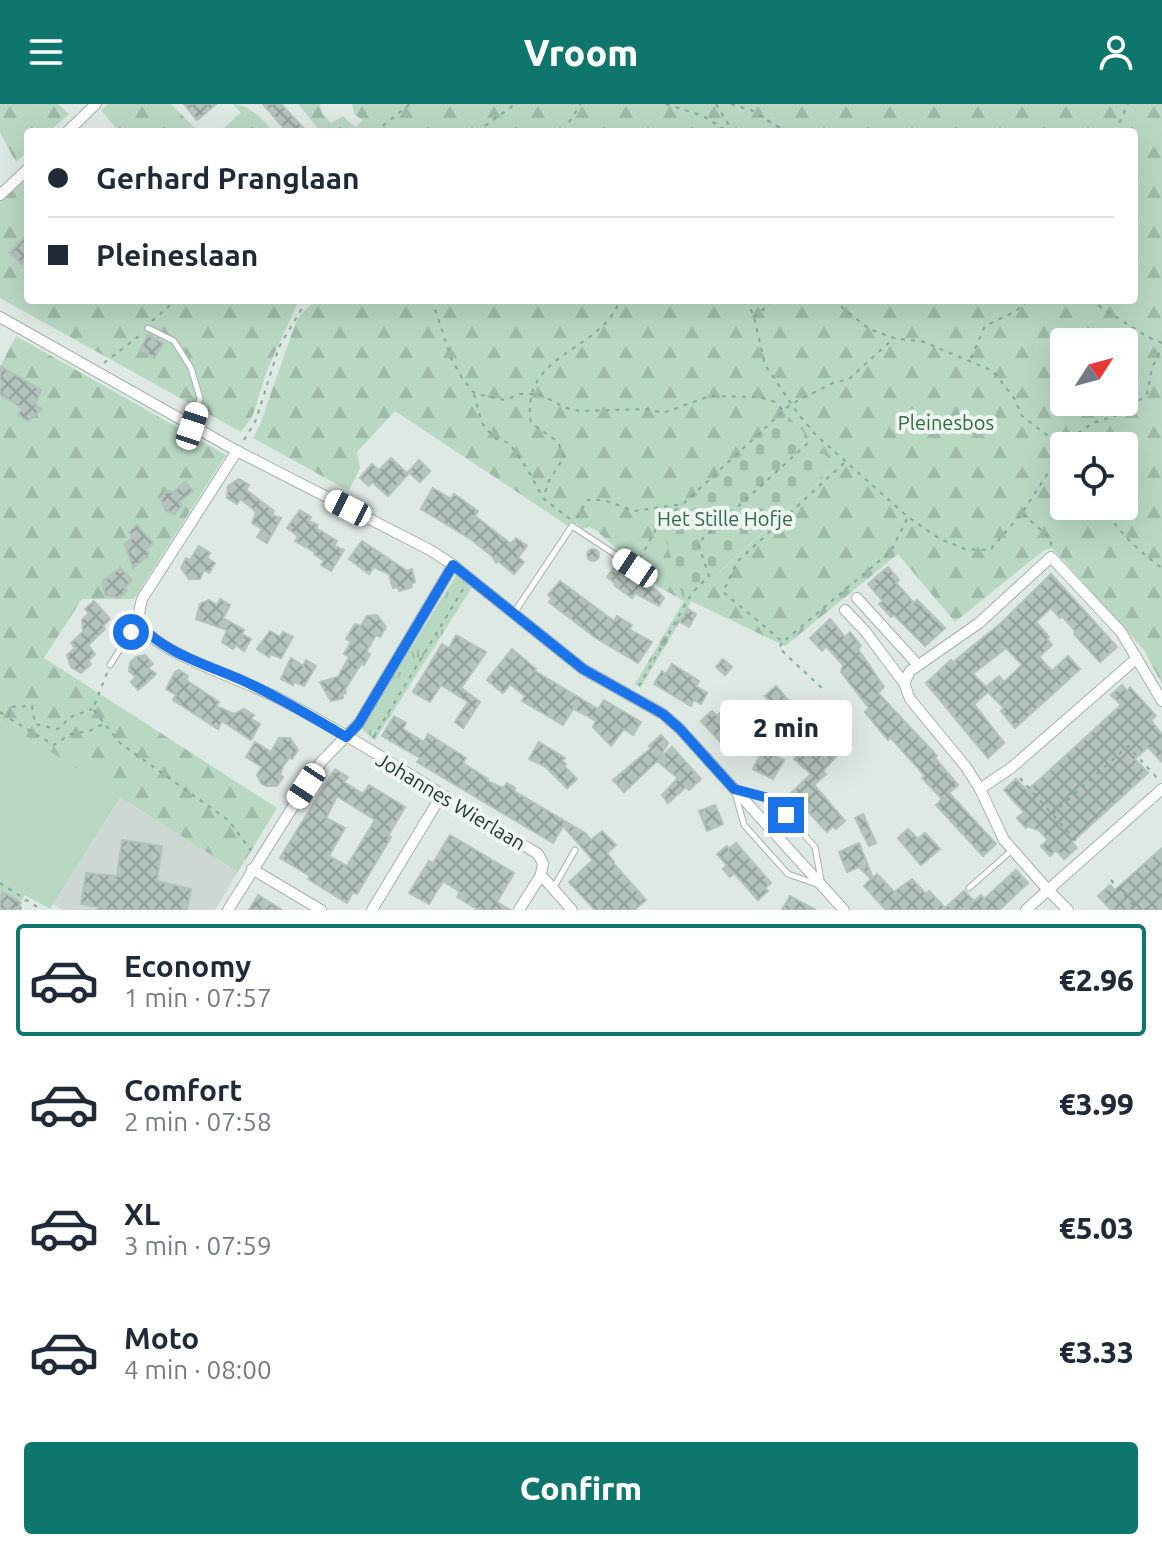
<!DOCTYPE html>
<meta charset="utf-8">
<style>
:root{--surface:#fff;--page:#f6f6f7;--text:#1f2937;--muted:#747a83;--line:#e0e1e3;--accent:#0f766e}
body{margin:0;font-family:Ubuntu,sans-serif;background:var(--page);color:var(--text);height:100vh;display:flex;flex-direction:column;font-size:30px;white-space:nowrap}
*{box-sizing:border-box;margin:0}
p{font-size:26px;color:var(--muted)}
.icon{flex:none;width:44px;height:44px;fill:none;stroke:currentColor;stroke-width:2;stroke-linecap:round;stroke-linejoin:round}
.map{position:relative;height:806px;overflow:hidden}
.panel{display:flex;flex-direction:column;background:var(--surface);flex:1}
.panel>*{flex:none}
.hud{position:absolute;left:24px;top:24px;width:1114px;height:176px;border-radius:8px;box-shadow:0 8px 32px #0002;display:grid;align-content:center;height:176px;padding:0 24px;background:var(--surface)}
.needle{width:52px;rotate:54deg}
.tools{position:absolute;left:1050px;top:224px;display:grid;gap:16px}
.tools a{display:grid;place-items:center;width:88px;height:88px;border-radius:8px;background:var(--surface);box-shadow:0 8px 32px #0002;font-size:40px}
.end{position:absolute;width:36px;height:36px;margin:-18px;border:10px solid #1a73e8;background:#fff;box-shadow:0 0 0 4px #fff}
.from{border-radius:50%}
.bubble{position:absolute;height:56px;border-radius:8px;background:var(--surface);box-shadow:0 8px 32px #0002;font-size:26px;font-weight:800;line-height:56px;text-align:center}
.car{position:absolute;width:24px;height:48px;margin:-24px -12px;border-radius:10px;box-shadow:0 0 6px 2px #0007;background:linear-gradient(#fff 24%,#345 0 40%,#fff 0 76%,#345 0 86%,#fff 0)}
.hud b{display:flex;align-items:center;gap:28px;height:76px;font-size:30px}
.hud b+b{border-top:2px solid var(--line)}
.hud i{width:20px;height:20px;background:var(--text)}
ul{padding:14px 0 0;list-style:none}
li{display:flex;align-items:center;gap:24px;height:112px;margin:0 16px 12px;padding:0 8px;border:4px solid transparent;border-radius:8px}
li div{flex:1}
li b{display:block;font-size:30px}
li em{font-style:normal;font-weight:800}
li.current{border-color:var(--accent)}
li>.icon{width:72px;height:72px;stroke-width:1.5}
.action{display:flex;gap:16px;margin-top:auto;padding:16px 24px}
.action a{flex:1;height:92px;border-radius:8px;background:var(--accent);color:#fff;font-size:32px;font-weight:800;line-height:92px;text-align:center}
header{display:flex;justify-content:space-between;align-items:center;height:104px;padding:0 24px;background:var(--accent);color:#fff;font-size:36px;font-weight:800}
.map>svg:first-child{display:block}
.built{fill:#cdd8d3}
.grass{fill:url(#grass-tufts)}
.forest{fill:url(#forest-firs);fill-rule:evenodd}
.cemetery{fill:url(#cemetery-stones)}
.pitch{fill:#b9d8c2}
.building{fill:url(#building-cross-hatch);stroke:#b2c1bb;stroke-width:2;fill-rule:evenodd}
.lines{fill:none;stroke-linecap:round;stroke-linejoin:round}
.lane-casing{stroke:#a3b0ab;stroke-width:7}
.street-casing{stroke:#a3b0ab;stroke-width:12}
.path{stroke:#82a99e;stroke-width:2;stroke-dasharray:4 6;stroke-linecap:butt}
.lane{stroke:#fff;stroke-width:5}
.street{stroke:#fff;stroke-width:10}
.route{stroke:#1a73e8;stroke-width:10}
.labels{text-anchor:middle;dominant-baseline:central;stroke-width:8;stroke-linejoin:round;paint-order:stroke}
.park-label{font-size:20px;fill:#306947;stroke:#eff6f2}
.street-label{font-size:20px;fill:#223732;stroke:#eff6f2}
</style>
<header><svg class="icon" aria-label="menu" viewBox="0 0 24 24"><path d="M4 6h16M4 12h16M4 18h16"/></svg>Vroom<svg class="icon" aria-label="person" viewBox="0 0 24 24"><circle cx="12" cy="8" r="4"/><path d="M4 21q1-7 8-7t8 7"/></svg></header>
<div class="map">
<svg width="1162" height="806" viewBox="0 0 1162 806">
<defs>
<pattern id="grass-tufts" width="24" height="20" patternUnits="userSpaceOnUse" patternTransform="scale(2)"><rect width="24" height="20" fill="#b9d8c2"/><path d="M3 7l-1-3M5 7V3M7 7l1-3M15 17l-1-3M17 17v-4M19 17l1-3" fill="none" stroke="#9fbaa7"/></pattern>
<pattern id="forest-firs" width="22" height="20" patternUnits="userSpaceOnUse" patternTransform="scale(2)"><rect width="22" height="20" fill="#b9d8c2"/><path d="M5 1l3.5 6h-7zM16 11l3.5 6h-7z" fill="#9fbaa7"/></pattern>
<pattern id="cemetery-stones" width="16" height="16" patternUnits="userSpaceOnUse" patternTransform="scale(2)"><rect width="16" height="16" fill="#b9d8c2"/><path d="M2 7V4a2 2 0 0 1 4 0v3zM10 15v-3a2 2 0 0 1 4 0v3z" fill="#9fbaa7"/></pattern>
<pattern id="building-cross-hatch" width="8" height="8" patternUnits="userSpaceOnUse" patternTransform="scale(2)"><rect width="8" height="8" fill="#b5c3bd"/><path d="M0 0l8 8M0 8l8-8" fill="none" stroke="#939f9a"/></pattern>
</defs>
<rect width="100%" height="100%" fill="#dfe9e4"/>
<!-- built -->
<path class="built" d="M121 692 238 768 215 806H62L53 800Z"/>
<!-- grass -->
<path class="grass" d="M457 470 473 482 375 636 362 625 366 616Z"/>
<!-- forest -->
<g class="forest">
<path d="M0 0H58L69 10 49 28H28V47L16 58 0 29Z"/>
<path d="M108 0H171L199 28H119L101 6Z"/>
<path d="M233 0C247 0 265 16 273 28H219L241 9Z"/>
<path d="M298 0H320L322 9 331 19 343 12 355 23 363 16 355 11 352 0H1162V580L1144 546 1052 444 1043 447 955 518 898 450 785 542 689 496 835 362 787 311 684 497 659 483 598 428 590 423 582 425 577 419 570 423 395 307 357 348 360 364 349 387 253 334 260 321 294 223 301 210 316 196H697L712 199 719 196H1134V28H321ZM1064 238H1124V298H1064ZM1064 342H1124V402H1064Z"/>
<path d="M28 73V196H299L267 266 253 311 241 328 0 194V98Z"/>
<path d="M16 232 226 351 134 495H82L44 554 277 704 238 768 0 616V263Z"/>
</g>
<!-- cemetery -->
<path class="cemetery" d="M787 311 835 362 719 468 692 497 641 583 635 580 684 497 662 423Z"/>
<!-- pitch -->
<path class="pitch" d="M0 616 121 692 50 805 25 791 14 806H0Z"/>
<!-- building -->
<g class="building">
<path d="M184 0H216L197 16Z"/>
<path d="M263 0H281L307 28H287Z"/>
<path d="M28 130V153L22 160 10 149Z"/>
<path d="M148 231 163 239 155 254 140 246Z"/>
<path d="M0 262 41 286 35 301 42 305 28 317 18 311 22 304 0 290Z"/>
<path d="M391 354 408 370 388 392 372 378 369 382 360 374 372 360 379 366Z"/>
<path d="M419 356 430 367 420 378 408 368Z"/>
<path d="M239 375 249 381 246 386 274 407 272 411 281 414 267 439 257 433 262 425 252 419 256 408 241 395 237 400 227 394 228 382Z"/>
<path d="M185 378 193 387 179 398 182 402 174 410 166 407 160 394 168 386 172 389Z"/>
<path d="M433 384 451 395 454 390 478 407 475 412 511 440 516 434 527 442 518 453 524 458 514 470 498 457 496 459 493 453 472 436 421 405Z"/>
<path d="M300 406 311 413 309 417 318 421 316 424 337 437 334 442 344 446 331 467 321 461 324 457 314 450 315 448 295 437 298 432 287 424Z"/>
<path d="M137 421 153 439 146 446 149 450 133 464 125 440 133 433 129 428Z"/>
<path d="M362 437 407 467 412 465 415 478 411 480 412 483 399 487 398 483 393 484 389 470 374 463 369 470 349 455Z"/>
<path d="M199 442 210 449 207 454 215 459 209 469 204 466 200 475H189L181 464 186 454 190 456Z"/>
<circle cx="593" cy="451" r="6"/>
<path d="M616 461 631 472 633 469 657 487 664 494 659 502 635 489 632 494 614 481 615 479 607 473Z"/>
<path d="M888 463 899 476 896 479 914 499 917 496 945 524 925 542 894 511 891 513 879 500 883 497 868 480Z"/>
<path d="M120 464 132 476 124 484 127 486 119 494 105 491 103 477Z"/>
<path d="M1051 470 1117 543 1100 558 1074 530 1076 528 1062 512 1060 514 1051 504 1036 518 1049 533 1047 535 1052 541 1039 553 1052 567 1068 552 1080 565 1015 624 1001 607 1004 604 988 588 974 600 1004 639 988 654 926 579 951 556 953 558 1000 520ZM1006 544 1022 561 1004 578 999 572 986 583 973 570Z"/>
<path d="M560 477 614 517 617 512 632 521 629 525 652 538 638 559 596 534 549 498 552 494 548 491Z"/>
<path d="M220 495 230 501 223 514 244 526 242 530 251 535 244 547 236 541 233 545 222 538 227 526 196 515 200 500 209 496 217 501Z"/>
<path d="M94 497 110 515 103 522 105 525 88 541 95 550 88 557 91 560 81 569 71 563 67 551 75 544 71 539 83 528 82 516 89 509 85 505Z"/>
<path d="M688 505 696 510 689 523 680 518Z"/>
<path d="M377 511 386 523 380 533 376 531 366 548 370 550 364 561 361 560 345 585 346 589 342 590 343 594 331 597 320 578 338 573 349 553 344 550 351 538 346 535 355 520 361 522 367 512Z"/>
<path d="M830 515 845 533 850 528 861 542 858 545 884 583 878 589 937 652 935 654 958 681 949 689 996 740 983 752 936 701 942 695 922 674 925 672 890 633 888 636 865 608 869 604 841 568 843 561 826 542 822 547 810 534Z"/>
<path d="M270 527 280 533 283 528 293 533 281 554 271 550 269 553 257 545Z"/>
<path d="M456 531 486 548 461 584 480 598 463 624 455 618 468 598 441 581 430 598 413 588 442 540 449 544Z"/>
<path d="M512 545 536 565 535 567 598 605 604 596 641 618 633 631 624 625 611 642 593 623 596 617 580 608 573 605 563 621 522 597 525 592 510 580 503 589 487 576Z"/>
<path d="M145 551 153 560 148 564 156 570 138 586 131 578 136 573 129 567 130 559 136 553Z"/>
<path d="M291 554 303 562 306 556 316 562 304 582 294 578 293 581 281 575Z"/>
<path d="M723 555 732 563 725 571 716 563Z"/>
<path d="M672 560 699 577 696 582 707 589 701 600 694 596 691 602 654 580 662 567 666 570Z"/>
<path d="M179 566 188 572 186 576 219 598 216 602 234 610 244 605 254 611 251 615 260 620 251 636 222 617 218 625 173 596 176 591 166 585 175 568Z"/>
<path d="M1122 581 1127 587 1130 583 1156 612 1151 616 1162 631V658L1148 643 1135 655 1148 669 1072 738 1077 744 1064 755 1056 746 1050 752 1041 742 1048 736 1040 727 1028 722 1026 724 1017 714 1024 708 1004 686 1016 675 1027 686 1039 676 1121 601 1111 591Z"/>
<path d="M776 582 793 602 796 599 803 606 771 638 769 636 788 602 780 609 765 592Z"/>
<path d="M712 607 717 612 722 607 749 637 739 646 737 642 730 648 701 617Z"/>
<path d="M394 612 406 619 403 625 424 638 428 630 466 654 463 659 488 675 487 677 503 684 507 679 515 684 514 687 585 729 591 736 602 727 616 741 607 749 614 758 613 759 646 796 634 806H595L569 778 593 756 563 722 553 739 417 658 420 654 382 632Z"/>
<path d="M835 625 849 638 823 667 826 670 814 681 845 717 836 725 833 722 827 728 791 689 811 670 794 655 803 646 810 653Z"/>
<path d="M661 631 668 639 658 656 672 643 701 675 689 686 686 683 668 699 662 691 678 674 657 657 624 688 613 676 651 644 649 642Z"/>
<path d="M279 634H290L298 646 292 655 290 653 283 662 280 671 283 673 277 682H266L261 679 257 671 262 663 246 653 255 638 271 648Z"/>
<path d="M768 637 778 643 772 651 784 656 773 675 753 665Z"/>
<path d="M539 638 565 654 562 657 566 660 564 662 577 675 567 684 546 663 529 655Z"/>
<path d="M335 665 348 673 344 678 363 690 369 681 405 703 388 732 391 733 357 790 353 788 347 799 308 775 310 772 280 754ZM337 692 375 716 347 762 329 752 345 724 326 714Z"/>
<path d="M715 701 723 720 707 727 699 707Z"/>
<path d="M863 710 876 739 869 742 855 714Z"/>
<path d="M908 725 918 735 925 729 940 745 921 761 898 734Z"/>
<path d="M450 731 514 769 497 798 510 806H479L457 793 460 788 443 777 429 800 409 789 429 757 433 759Z"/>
<path d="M122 736 162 742 157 777 191 785 187 806H98L99 803 81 800 86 769 117 772Z"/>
<path d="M736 739 771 779 765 784 768 787 758 796 734 769 730 773 723 765 727 761 717 750 727 742 729 745Z"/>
<path d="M859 739 873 774 877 770 894 788 912 775 926 790 929 787 945 804 964 787 973 796 961 806H886L864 782 871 775 859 763 847 768 839 748Z"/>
<path d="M1162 744V806H1111L1098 792 1110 781 1115 786Z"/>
<path d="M1016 766 1028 779 999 806H964L981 791 984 795Z"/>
<path d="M3 788 21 799 16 806H0V793Z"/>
<path d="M258 791 282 806H249Z"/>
<path d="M790 792 799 797 816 806H782Z"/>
</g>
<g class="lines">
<!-- lane casing -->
<g class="lane-casing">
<g id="lane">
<path d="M148 224 174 237 191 264 200 294 193 320"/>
<path d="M514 509 572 422 654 476"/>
<path d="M110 561 131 528 139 520"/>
<path d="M734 685 772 695 815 743 822 782 788 770 744 721Z"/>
<path d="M554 783 575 746"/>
<path d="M969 784 1012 746"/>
</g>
</g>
<!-- street casing -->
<g class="street-casing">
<g id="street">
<path d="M67 28 96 0"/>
<path d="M0 91 28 65"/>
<path d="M0 213 237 347 430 446 453 461 583 565 663 610 680 625 844 806"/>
<path d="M237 347 142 495C139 508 136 517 146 528 172 554 246 577 282 596 370 642 453 699 538 750L543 759 541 771 572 806"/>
<path d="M857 494 918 561"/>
<path d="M845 506 865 527 904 579 910 595 966 663 980 685 1004 736 1048 786 1162 685"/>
<path d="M904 579 910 567 979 519 1051 453 1121 528 1162 597"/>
<path d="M980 685 1011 664 1137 554"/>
<path d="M252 765 321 806"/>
<path d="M228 806 321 658 359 619 453 461"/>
<path d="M372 806 441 692"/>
<path d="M519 806 541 771"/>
<path d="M1026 806 1048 786 1068 806"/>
</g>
</g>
<!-- path -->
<g class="path">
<path d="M666 0 703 12 729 28"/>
<path d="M716 0 733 28"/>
<path d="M731 0 753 7 786 28"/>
<path d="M375 28 410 0"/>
<path d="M477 28 515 0"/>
<path d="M567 28 569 18 581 0"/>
<path d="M1115 28 1128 0"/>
<path d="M432 196 451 254 462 274 473 288 485 292 505 296 520 290H539L566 304 581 307 647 305 663 309 710 292 759 293 775 298 784 307"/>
<path d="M747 196 754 213 765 261 799 311 816 331 908 413 940 435 965 445 990 446 1022 409 1050 366 1061 362 1064 364"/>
<path d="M833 196 869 225 894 234 924 238 993 267 1014 294 1022 312 1060 341 1061 362"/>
<path d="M1090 196 1146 232 1162 239"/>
<path d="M754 213 774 196"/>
<path d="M152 217 176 196"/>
<path d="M971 254 985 222 1014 208 1030 196"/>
<path d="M104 259 140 231"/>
<path d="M474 290 482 319 494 334 509 339 528 366 543 394"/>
<path d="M244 336 256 316 279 243 307 196"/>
<path d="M1061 340 1093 319 1124 309 1147 290 1152 264 1162 243"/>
<path d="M844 359 737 458 723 488 783 538 891 447 908 413"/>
<path d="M1104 402C1117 428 1139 447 1162 464"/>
<path d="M1023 410 1051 435V442"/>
<path d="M577 414 587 396H604L634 407 683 400 791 300 833 279 849 275 894 234"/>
<path d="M570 415 544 395 547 380 564 353 558 338 531 319C519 248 601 249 620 196"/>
<path d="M640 455 657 423 682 400"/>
<path d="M782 539 779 544 824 586"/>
<path d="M107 569 93 605 120 639 228 716 251 746"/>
<path d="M639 582 692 489 709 472 698 439 808 339"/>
<path d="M0 608 8 613 12 603 32 602 35 620 57 625 62 623 68 614 92 605"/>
<path d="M10 615 54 641 71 630 89 627 103 620"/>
<path d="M373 634 465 482"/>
<path d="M1020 674 1079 740"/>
<path d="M1052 710 1128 642 1159 676"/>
<path d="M1111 776 1138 806"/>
<path d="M0 779 42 806"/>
<path d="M19 806 25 797"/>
<path d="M1145 806 1162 790"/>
</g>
<!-- lane -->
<use href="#lane" class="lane"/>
<!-- street -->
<use href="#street" class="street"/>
</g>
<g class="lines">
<!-- route -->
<path class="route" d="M131 528 139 520C166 551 212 562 248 579 282 595 314 614 346 633L359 619 453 461 583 565 663 610 680 625 734 685 772 695 786 711"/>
</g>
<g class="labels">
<!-- park labels -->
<g class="park-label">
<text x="946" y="318">Pleinesbos</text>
<text x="725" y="414">Het Stille Hofje</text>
</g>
<!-- street labels -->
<g class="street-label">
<text transform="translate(451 697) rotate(31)">Johannes Wierlaan</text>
</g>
</g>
</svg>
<div class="tools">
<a><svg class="needle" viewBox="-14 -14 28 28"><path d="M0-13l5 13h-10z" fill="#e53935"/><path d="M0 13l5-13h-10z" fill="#747a83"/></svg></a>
<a><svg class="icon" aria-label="locate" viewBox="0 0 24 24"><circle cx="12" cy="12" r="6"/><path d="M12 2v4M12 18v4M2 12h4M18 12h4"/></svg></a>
</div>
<i class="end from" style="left:131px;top:528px"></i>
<i class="end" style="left:786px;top:711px"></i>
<div class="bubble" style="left:720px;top:596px;width:132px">2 min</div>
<i class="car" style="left:192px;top:322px;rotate:18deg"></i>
<i class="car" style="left:348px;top:404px;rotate:297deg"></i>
<i class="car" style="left:635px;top:464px;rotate:304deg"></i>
<i class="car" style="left:306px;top:682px;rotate:213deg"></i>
<div class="hud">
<b><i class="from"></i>Gerhard Pranglaan</b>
<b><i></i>Pleineslaan</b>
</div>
</div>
<section class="panel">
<ul>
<li class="current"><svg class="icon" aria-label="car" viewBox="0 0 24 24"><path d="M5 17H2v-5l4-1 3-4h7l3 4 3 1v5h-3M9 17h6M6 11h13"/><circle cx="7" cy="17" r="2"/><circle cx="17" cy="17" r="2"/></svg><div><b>Economy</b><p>1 min · 07:57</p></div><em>€2.96</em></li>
<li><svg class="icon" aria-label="car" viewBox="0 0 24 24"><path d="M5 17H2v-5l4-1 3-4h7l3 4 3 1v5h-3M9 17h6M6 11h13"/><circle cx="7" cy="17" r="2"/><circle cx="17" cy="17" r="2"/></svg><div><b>Comfort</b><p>2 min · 07:58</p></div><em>€3.99</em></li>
<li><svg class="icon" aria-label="car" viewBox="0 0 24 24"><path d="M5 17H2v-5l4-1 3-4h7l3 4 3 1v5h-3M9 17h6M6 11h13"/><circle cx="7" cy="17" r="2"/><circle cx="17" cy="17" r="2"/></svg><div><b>XL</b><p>3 min · 07:59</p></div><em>€5.03</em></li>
<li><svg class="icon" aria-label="car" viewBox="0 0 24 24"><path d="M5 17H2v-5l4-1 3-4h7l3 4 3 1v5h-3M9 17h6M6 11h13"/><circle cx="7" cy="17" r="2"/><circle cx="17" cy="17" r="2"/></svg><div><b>Moto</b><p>4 min · 08:00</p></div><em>€3.33</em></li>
</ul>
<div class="action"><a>Confirm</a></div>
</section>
